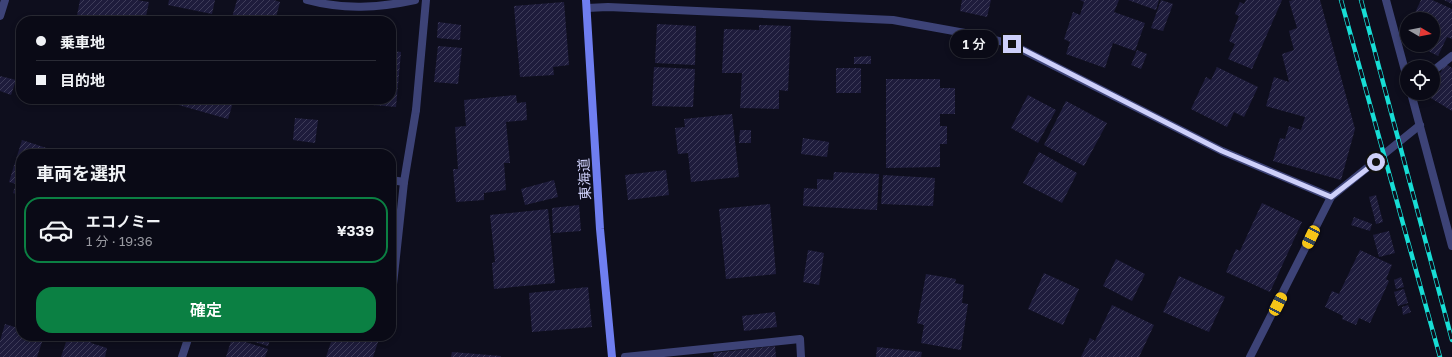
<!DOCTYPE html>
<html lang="ja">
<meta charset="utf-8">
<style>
:root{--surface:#0a0a16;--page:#13131f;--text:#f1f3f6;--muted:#999aa1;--line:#2a2b35;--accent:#0b8043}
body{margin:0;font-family:"Golos Text","Noto Sans JP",sans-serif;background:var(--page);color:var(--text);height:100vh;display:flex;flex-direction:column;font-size:15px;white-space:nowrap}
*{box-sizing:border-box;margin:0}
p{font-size:13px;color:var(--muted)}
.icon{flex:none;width:22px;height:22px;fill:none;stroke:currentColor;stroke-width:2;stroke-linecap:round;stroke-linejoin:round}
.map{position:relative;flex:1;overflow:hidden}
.panel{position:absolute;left:16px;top:149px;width:380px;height:192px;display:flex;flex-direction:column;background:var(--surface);border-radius:16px;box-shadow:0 2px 6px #0003,0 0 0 1px var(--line)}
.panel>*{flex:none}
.hud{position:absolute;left:16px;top:16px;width:380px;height:88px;border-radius:16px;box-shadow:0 2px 6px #0003,0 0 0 1px var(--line);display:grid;align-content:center;height:88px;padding:0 20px;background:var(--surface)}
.needle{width:26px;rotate:100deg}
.buttons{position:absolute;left:1400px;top:12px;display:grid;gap:8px}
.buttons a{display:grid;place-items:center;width:40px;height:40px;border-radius:50%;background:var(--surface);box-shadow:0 2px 6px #0003,0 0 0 1px var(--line);font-size:20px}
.end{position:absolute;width:18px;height:18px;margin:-9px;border:5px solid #ced0fa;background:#111;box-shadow:0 0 0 2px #111}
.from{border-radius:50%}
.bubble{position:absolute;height:28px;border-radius:14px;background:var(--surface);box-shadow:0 2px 6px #0003,0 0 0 1px var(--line);font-size:13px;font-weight:600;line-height:28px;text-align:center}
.car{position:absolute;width:12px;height:24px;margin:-12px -6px;border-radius:5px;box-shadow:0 0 3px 1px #0007;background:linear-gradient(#f5c518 24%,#345 0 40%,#f5c518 0 76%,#345 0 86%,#f5c518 0)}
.hud b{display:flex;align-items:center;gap:14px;height:38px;font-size:15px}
.hud b+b{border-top:1px solid var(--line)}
.hud i{width:10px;height:10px;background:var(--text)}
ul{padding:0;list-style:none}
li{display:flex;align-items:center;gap:12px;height:66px;margin:0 8px 6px;padding:0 12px;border:2px solid var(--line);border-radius:16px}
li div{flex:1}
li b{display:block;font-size:15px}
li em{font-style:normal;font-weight:600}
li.on{border-color:var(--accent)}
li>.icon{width:36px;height:36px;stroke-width:1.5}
h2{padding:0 20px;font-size:18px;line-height:48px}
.cta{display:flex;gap:8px;margin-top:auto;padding:8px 20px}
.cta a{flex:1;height:46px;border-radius:16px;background:var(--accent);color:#fff;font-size:16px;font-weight:600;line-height:46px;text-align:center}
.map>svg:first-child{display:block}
.building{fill:url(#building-hatch)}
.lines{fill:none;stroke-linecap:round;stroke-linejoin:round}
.lane{stroke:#3d4377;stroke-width:8}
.street{stroke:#3d4377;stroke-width:8}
.secondary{stroke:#6f7ef0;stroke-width:8}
.rail-casing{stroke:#17ddd5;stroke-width:4.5}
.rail{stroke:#0e0e1d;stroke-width:3;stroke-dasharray:9;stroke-linecap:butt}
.route{stroke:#ced0fa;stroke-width:5}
.labels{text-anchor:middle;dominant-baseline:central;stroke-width:3;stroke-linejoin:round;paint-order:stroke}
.street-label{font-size:14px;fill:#ced0fa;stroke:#0e0e1d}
</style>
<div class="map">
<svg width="1452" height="357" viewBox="0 0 1452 357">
<defs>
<pattern id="building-hatch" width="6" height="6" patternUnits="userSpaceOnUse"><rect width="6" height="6" fill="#1e1c3c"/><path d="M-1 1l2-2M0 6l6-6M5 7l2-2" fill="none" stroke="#3e3c59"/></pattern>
</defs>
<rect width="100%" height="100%" fill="#0e0e1d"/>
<!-- building -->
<g class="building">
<path d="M80 0H137L149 2 145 21H76Z"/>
<path d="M169 0H215L212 14 168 5Z"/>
<path d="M237 0H274L280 2 275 21H231Z"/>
<path d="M962 0H991L987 17 960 11Z"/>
<path d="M1080 0H1119L1114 12 1145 23 1135 51 1113 43 1105 68 1066 54 1070 42 1064 39 1073 12 1080 15 1084 2Z"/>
<path d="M1128 0H1159L1156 10Z"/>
<path d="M1161 0 1173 4 1163 31 1151 28Z"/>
<path d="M1246 0H1282L1252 69 1228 59 1235 44 1229 41 1239 16 1235 14 1240 2 1244 4Z"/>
<path d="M1293 0H1320L1355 129 1341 180 1273 161 1280 138 1285 139 1289 126 1301 130 1305 117 1266 106 1274 77 1289 82 1282 54 1294 50 1289 31 1297 28 1289 1Z"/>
<path d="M1421 0H1432L1452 9V39L1447 37 1438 56 1416 45H1433V19H1412Z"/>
<path d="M1444 0H1452V4Z"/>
<path d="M564 2 569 65 553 67 554 75 520 77 514 6Z"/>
<path d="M307 18 329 20V21H307Z"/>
<path d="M438 22 461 25 460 40 437 38Z"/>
<path d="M657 24 696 26 695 65 655 63Z"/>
<path d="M759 25 791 26 788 91 779 90V109L740 108 742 73H722L724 29 759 30Z"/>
<path d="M438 46 462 48 458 84 434 82Z"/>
<path d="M1137 50 1147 54 1141 69 1131 65Z"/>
<path d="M391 51 401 52 396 107 361 104 362 99H391Z"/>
<path d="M871 56V64H854V57Z"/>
<path d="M1446 64 1452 68V111L1426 95 1433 93V84Z"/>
<path d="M654 67 695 69 693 107 652 106Z"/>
<path d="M1217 67 1258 87 1244 117 1234 112 1227 127 1191 109 1206 77 1211 80Z"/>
<rect x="836" y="68" width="25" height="25"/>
<path d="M0 76 16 80 11 95 0 91Z"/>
<path d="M886 79H940V88H955V114H940V126H947V144H940V167L886 168Z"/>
<path d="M516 95 517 103 526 102 527 120 506 122 510 163H504L506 190 484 193V200L456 202 453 169H458L455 127 466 126 464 100Z"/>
<path d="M1028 95 1056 110 1038 143 1011 128Z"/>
<path d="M176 99H234L228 119 175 104Z"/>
<path d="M1066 101 1107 123 1084 166 1044 145Z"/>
<path d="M732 114 739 177 691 182 688 153 678 154 675 128 685 127 684 119Z"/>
<path d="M295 118 318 120 315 143 293 140Z"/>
<path d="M740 130H751V143H739Z"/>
<path d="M803 138 829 142 827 157 801 154Z"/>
<path d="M22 140 65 154H21V196L13 193 16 184 9 182Z"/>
<path d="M138 150 149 154H137Z"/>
<path d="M1039 152 1077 173 1062 203 1023 183Z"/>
<path d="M666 170 669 195 628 200 625 175Z"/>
<path d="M834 172 879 174 877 210 803 206 804 188 817 189V179L833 180Z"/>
<path d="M883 175 935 178 933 206 881 204Z"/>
<path d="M554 180 558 197 525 205 521 189Z"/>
<path d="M1376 195 1383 222 1376 224 1369 197Z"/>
<path d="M1262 203 1302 222 1270 292 1226 272 1236 249 1240 251Z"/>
<path d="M770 204 776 274 726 279 719 209Z"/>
<path d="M579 205 581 231 553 233 552 208Z"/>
<path d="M548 209 555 283 494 289 492 263 495 262 490 215Z"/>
<path d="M1354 217 1372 224 1370 231 1351 225Z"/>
<path d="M21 224V238L17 237Z"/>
<path d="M1389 231 1395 253 1379 257 1373 235Z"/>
<path d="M808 250 824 253 819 285 803 282Z"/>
<path d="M1360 250 1392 265 1386 279 1389 281 1370 323 1359 318 1356 325 1342 319 1343 316 1325 307 1332 291 1339 294Z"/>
<path d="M1116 259 1145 274 1132 301 1103 286Z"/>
<path d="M1044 273 1079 289 1063 325 1028 309Z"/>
<path d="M926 274 956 279 955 283 964 285 962 303 968 304 961 350 921 343 924 325 917 323Z"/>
<path d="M1179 276 1225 297 1209 332 1163 312Z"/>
<path d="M1401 277 1404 287 1396 289 1394 280Z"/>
<path d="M588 287 592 327 532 332 529 293Z"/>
<path d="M1404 289 1408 303 1398 306 1394 292Z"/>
<path d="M1112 305 1154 325 1139 357H1081L1090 338 1095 341Z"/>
<path d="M1408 305 1411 312 1403 315 1402 307Z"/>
<path d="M775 312 777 327 744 331 742 316Z"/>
<path d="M5 324 21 329V336H44L37 357H0V341Z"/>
<path d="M68 336 93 337 91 343 107 348 105 357H61Z"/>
<path d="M135 336H154L152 342Z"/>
<path d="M236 336H271L268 346Z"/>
<path d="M333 336H380L373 357H326Z"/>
<path d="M232 338 268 349 265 357H226Z"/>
<path d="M775 346 776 357H714L713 353Z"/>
<path d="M877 347 922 352 921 357H876Z"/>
<path d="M452 352 501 356V357H451Z"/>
</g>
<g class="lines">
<!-- lane -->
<path class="lane" d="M404 182 416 110"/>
<!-- street -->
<g class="street">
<path d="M307 0C344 10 378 8 415 0"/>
<path d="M1386 0 1407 78"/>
<path d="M587 8 608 7 893 20 976 35 1011 44 1222 151 1331 197"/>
<path d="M0 16 5 0"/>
<path d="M1433 71 1452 56"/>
<path d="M1411 93 1452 246"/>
<path d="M416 110 426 0"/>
<path d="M244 154 245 152 254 154"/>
<path d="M391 180 404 182 391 303"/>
<path d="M182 357 189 336"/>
<path d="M625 357 800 339 801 357"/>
<path d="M1250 357 1331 197 1420 125"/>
</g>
<!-- secondary -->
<path class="secondary" d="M586 0 600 229 612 357"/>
<!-- rail casing -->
<g class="rail-casing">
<g id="rail">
<path d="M1341 0 1440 357"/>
<path d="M1361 0 1452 340"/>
</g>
</g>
<!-- rail -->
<use href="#rail" class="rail"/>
</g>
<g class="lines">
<!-- route -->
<path class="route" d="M1012 44 1222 151 1331 197 1376 162"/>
</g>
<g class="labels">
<!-- street labels -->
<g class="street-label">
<text transform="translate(584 179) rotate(-93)">東海道</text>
</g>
</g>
</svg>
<div class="buttons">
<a><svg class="needle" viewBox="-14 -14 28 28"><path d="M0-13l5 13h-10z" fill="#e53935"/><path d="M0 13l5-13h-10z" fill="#999aa1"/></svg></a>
<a><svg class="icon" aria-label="locate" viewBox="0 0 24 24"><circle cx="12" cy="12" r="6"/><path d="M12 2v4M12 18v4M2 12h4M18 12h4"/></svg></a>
</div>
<i class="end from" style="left:1376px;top:162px"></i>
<i class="end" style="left:1012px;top:44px"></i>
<div class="bubble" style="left:950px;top:30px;width:48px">1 分</div>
<i class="car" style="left:1311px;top:237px;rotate:206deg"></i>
<i class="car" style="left:1278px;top:304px;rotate:27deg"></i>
<div class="hud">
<b><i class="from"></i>乗車地</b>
<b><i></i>目的地</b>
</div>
<section class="panel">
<h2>車両を選択</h2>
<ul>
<li class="on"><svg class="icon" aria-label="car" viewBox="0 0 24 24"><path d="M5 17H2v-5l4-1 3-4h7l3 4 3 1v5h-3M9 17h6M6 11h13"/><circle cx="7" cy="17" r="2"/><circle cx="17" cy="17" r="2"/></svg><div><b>エコノミー</b><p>1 分 · 19:36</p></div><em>¥339</em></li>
</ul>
<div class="cta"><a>確定</a></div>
</section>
</div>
